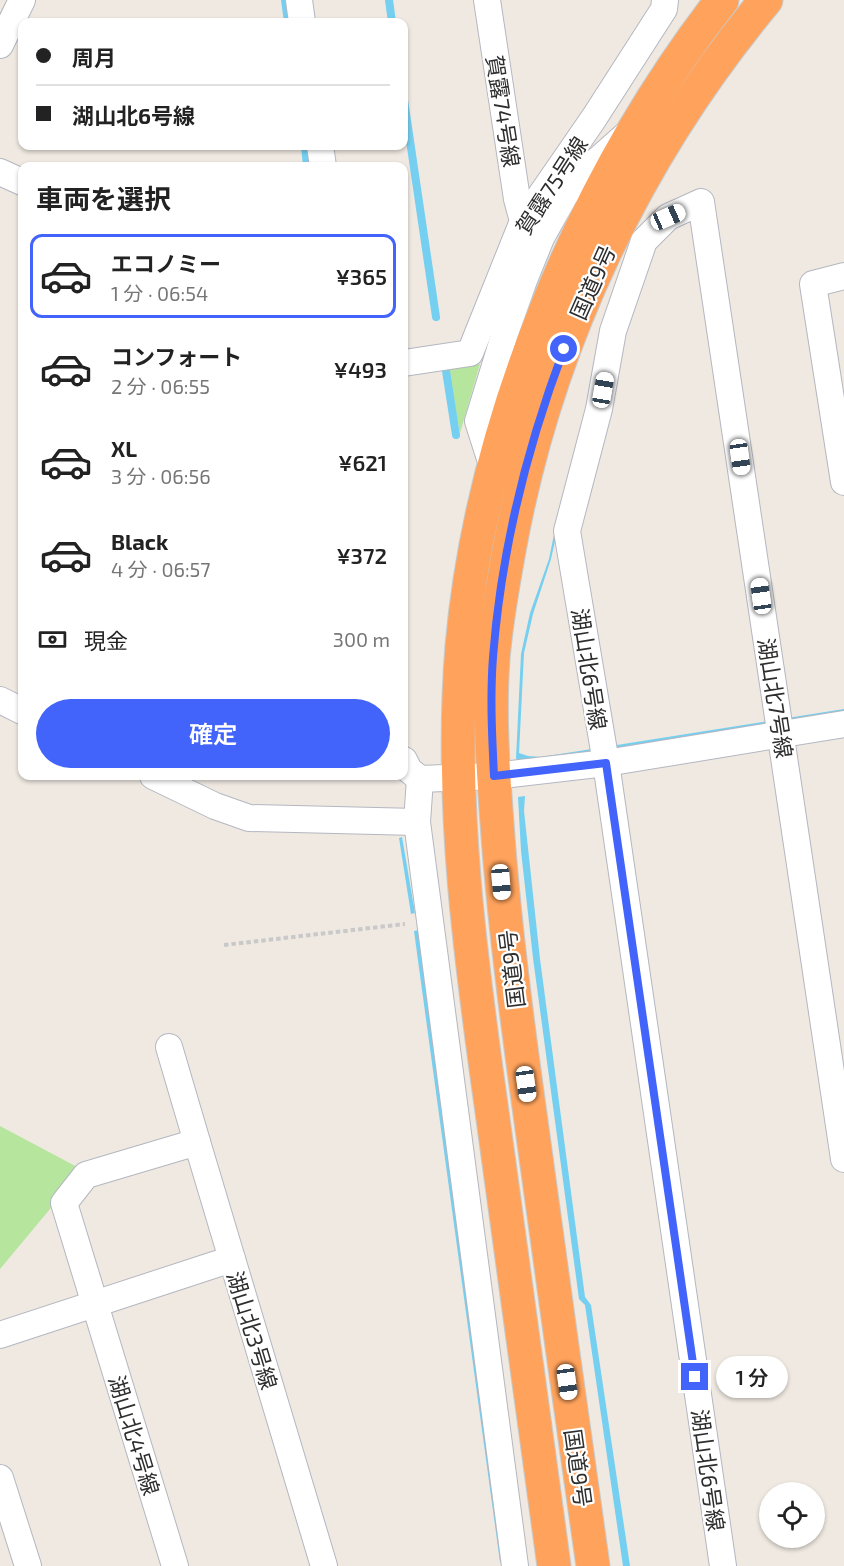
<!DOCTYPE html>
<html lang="ja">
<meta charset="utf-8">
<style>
:root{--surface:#fff;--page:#f2f2f2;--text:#222;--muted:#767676;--line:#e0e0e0;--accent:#4264fb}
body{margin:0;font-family:"Exo 2","Noto Sans JP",sans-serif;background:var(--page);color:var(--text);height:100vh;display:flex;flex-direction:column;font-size:22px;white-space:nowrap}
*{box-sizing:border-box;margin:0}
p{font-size:20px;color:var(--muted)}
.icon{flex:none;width:33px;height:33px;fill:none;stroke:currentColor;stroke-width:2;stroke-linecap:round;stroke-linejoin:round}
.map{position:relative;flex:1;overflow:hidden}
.sheet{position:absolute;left:18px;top:162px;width:390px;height:618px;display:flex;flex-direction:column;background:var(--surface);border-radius:12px;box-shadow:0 2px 4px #0004}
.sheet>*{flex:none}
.guide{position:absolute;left:18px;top:18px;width:390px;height:132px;border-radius:12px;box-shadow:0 2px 4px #0004;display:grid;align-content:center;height:132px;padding:0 18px;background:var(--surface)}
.controls{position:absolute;left:759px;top:1482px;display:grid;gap:12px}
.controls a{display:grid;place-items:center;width:66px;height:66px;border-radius:50%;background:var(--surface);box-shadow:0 2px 4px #0004;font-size:30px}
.end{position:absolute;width:27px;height:27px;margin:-14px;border:8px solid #4264fb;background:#fff;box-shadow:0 0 0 3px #fff}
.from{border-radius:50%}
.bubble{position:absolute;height:42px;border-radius:21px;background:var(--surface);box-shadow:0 2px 4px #0004;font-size:20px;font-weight:600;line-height:42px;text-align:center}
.car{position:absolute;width:18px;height:36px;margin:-18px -9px;border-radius:8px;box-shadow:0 0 4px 2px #0007;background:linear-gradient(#fff 24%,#345 0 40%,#fff 0 76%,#345 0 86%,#fff 0)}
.guide b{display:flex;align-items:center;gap:21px;height:57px;font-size:22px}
.guide b+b{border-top:2px solid var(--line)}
.guide i{width:15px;height:15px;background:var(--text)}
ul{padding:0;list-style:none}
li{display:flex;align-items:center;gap:18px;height:84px;margin:0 12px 9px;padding:0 6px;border:3px solid transparent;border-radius:12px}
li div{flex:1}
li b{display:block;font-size:22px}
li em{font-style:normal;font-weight:600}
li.active{border-color:var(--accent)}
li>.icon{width:54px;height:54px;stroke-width:1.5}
h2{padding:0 18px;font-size:27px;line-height:72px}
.pay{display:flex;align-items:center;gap:15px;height:66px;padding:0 18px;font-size:22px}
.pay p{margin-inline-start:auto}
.cta{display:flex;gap:12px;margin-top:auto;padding:12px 18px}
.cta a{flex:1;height:69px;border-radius:36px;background:var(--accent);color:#fff;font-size:24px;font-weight:600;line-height:69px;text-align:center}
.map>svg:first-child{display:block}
.green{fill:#b6e59e}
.water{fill:#75cff0}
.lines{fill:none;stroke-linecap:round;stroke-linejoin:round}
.stream{stroke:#75cff0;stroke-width:8}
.street-casing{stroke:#b4b7c1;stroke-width:28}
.highway-casing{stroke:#c9c9c9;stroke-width:35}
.path{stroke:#c9c9c9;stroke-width:4;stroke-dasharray:4.5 3;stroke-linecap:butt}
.street{stroke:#fff;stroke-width:26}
.highway{stroke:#ffa35c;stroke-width:33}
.route{stroke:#4264fb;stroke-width:8}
.labels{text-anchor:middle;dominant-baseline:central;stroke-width:4.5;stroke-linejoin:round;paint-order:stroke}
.street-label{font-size:22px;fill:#2e2e2e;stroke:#fff}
</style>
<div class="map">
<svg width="844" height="1566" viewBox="0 0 844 1566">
<rect width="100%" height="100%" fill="#efe9e1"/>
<!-- green -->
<g class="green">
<path d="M480 364 460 433 448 368Z"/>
<path d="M0 1126 79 1168 55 1203 0 1269Z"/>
</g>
<!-- water -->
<g class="water">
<path d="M559 510H562L551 559 533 614 524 653 519 753 528 756 541 757 844 709V716L525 764 516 759 521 654 530 613 549 559Z"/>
<path d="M525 796 524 811 540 959 585 1297 591 1305 630 1566H623L585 1305 579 1299 533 958 521 851 518 797Z"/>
<path d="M402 837 415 913 411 914 399 838Z"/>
<path d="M419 930 503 1563 500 1562 414 931Z"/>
</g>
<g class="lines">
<!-- stream -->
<g class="stream">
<path d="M285 0 288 22"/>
<path d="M389 0 392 22"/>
<path d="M404 100 436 317"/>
<path d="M305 146 307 166"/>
<path d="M446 371 456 435"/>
</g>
<!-- street casing -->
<g class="street-casing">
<g id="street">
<path d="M299 0 302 22"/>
<path d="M487 0 517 199 523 221 530 228"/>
<path d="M0 45 22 0"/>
<path d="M320 146 323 166"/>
<path d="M0 172 22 182"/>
<path d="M844 276 813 284 844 482"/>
<path d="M404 363 470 353 523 221 594 118 664 9 665 0"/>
<path d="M494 471 478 421 505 333 524 280 541 238 565 195 590 167 626 135"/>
<path d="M0 700 22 711"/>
<path d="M404 760 409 770 420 779 494 776 606 763 844 724"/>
<path d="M153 776 215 806 249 818 417 822"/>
<path d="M420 779 417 822 515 1566"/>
<path d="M169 1047 197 1142"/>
<path d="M0 1335 232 1259 324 1566"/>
<path d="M0 1478 28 1566"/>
<path d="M175 1566 64 1203 86 1175 197 1142 232 1259"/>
<path d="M723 1566 606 763 567 531 599 409 613 331 644 241 668 217 701 202 844 1159"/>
</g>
</g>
<!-- highway casing -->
<g class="highway-casing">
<g id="highway">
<path d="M554 1566C533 1417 513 1268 493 1119 471 964 449 802 462 646 482 421 584 177 722 0"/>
<path d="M593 1566C570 1406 548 1245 526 1085 514 998 503 911 497 823 493 769 489 714 493 659 496 621 503 583 510 545 547 345 636 156 766 0"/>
</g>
</g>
<!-- path -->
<path class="path" d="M224 945 405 924"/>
<!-- street -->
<use href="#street" class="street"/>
<!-- highway -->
<use href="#highway" class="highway"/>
</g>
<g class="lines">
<!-- route -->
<path class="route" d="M564 349C527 447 501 553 493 657 490 697 492 736 494 776L606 763 695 1377"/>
</g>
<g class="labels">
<!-- street labels -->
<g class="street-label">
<text transform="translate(504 111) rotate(81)">賀露74号線</text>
<text transform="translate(551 185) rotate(-57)">賀露75号線</text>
<text transform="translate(592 282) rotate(-66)">国道9号</text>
<text transform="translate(590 669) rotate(81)">湖山北6号線</text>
<text transform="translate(776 698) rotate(81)">湖山北7号線</text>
<text transform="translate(511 969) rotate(-97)">国道9号</text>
<text transform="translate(253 1330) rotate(73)">湖山北3号線</text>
<text transform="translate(135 1435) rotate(73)">湖山北4号線</text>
<text transform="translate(579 1468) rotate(82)">国道9号</text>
<text transform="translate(709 1470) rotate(82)">湖山北6号線</text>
</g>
</g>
</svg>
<div class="controls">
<a><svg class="icon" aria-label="locate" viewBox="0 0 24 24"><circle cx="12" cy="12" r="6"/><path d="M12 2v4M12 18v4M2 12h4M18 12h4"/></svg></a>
</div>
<i class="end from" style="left:564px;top:349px"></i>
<i class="end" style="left:695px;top:1377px"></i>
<div class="bubble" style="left:716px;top:1356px;width:72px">1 分</div>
<i class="car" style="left:668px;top:217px;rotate:66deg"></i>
<i class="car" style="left:603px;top:390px;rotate:10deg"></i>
<i class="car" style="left:740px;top:457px;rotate:172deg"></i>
<i class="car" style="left:761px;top:596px;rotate:352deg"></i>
<i class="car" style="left:501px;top:882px;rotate:175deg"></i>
<i class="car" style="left:526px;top:1084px;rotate:172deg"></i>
<i class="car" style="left:567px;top:1382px;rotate:172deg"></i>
<div class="guide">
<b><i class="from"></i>周月</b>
<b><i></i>湖山北6号線</b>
</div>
<section class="sheet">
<h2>車両を選択</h2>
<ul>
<li class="active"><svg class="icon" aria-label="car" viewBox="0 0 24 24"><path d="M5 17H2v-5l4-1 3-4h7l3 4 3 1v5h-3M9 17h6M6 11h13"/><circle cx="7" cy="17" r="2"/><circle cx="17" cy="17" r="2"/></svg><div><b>エコノミー</b><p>1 分 · 06:54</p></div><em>¥365</em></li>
<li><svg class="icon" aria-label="car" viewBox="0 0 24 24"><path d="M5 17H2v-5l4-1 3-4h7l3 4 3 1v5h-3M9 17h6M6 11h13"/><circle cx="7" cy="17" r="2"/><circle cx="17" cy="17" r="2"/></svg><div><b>コンフォート</b><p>2 分 · 06:55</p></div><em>¥493</em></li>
<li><svg class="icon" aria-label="car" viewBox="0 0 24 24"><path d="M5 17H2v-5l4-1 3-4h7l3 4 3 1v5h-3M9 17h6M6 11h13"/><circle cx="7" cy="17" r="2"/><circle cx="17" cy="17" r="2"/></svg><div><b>XL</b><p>3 分 · 06:56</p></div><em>¥621</em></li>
<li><svg class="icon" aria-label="car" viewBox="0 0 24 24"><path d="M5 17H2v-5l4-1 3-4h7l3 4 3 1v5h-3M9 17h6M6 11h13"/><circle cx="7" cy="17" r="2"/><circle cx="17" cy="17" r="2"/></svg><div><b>Black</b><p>4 分 · 06:57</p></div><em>¥372</em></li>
</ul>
<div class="pay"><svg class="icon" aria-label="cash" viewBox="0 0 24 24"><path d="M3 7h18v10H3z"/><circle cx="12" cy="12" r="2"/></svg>現金<p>300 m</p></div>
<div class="cta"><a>確定</a></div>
</section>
</div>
